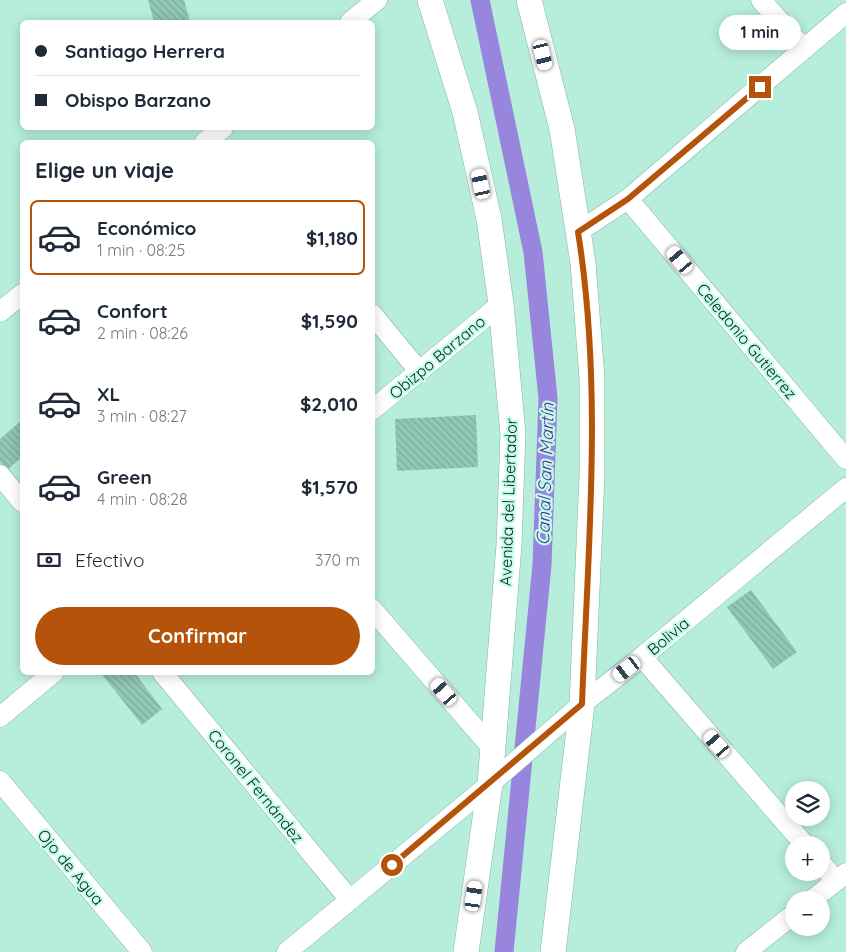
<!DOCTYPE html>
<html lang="es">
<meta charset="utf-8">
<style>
:root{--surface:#fff;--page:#f6f6f7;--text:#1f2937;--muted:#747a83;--line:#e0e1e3;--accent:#b45309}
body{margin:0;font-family:Quicksand,sans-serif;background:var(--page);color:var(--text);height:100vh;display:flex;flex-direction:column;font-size:19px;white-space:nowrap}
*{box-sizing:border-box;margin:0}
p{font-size:16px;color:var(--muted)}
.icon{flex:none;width:28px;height:28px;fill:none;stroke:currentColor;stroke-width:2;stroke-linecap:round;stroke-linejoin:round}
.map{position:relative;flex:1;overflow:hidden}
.panel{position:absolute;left:20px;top:140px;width:355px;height:535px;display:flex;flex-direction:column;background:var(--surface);border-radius:8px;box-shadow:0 2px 12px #0003}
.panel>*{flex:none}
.top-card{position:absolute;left:20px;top:20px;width:355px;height:110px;border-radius:8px;box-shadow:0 2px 12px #0003;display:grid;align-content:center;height:110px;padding:0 15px;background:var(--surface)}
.fabs{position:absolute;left:785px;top:781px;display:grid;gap:10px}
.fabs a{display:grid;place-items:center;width:45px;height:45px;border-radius:50%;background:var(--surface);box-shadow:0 2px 12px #0003;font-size:25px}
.end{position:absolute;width:22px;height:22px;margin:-11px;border:6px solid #b45309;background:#fff;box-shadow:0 0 0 2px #fff}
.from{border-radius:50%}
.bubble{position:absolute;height:35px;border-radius:18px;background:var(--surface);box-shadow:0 2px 12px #0003;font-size:16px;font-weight:800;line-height:35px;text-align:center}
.car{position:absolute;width:15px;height:30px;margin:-15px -8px;border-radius:6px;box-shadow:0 0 4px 1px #0007;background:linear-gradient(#fff 24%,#345 0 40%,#fff 0 76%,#345 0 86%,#fff 0)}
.top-card b{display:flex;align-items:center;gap:18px;height:48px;font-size:19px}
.top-card b+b{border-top:1px solid var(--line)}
.top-card i{width:12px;height:12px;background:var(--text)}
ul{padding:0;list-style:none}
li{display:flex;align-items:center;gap:15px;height:75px;margin:0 10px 8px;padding:0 5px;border:2px solid transparent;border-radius:8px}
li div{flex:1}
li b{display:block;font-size:19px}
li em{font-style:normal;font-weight:800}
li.on{border-color:var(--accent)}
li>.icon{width:45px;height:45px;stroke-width:1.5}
h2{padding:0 15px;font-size:22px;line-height:60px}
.pay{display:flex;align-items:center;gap:12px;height:55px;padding:0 15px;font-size:19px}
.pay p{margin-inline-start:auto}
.primary-button{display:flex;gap:10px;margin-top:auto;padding:10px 15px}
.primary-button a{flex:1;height:58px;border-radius:30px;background:var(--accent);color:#fff;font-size:20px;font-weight:800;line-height:58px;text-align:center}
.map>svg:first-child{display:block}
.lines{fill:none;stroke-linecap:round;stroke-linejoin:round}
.canal{stroke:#9885dd;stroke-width:19}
.building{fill:url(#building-back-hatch)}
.minor-casing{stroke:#80b6a4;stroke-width:21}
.tertiary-casing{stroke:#80b6a4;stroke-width:26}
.minor{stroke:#fff;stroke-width:20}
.tertiary{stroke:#fff;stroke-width:25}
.route{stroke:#b45309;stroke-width:6}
.labels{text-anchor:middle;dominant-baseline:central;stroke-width:4.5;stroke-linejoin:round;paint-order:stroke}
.street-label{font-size:16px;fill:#0d231d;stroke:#c3fce9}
.water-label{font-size:18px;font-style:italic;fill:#503096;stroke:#c3fce9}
</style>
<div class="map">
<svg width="846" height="952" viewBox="0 0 846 952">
<defs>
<pattern id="building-back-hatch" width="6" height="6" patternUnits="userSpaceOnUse" patternTransform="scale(1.25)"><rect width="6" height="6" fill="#91c7b5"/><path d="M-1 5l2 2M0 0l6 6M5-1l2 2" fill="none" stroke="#7cab9b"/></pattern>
</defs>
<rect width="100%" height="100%" fill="#b6eedb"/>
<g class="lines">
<!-- canal -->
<path class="canal" d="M480 0 533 252 548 398 542 565 504 952"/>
</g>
<!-- building -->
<g class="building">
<path d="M148 0H184L190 22H154Z"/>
<path d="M476 415 478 467 397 471 395 419Z"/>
<path d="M22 420V457L7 470 0 462V439Z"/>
<path d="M751 590 797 652 773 669 727 607Z"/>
<path d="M100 672H134L162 709 142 725Z"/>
</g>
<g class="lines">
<!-- minor casing -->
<g class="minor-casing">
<g id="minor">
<path d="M761 0 804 49"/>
<path d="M350 22 377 0"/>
<path d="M205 142 223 128"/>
<path d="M628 199 846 459"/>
<path d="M578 232 628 199 846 13"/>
<path d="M0 312 22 294"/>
<path d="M372 314 419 371"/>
<path d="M372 410 501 304"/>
<path d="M0 475 22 502"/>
<path d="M372 609 492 748"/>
<path d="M642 657 805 845"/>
<path d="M162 672 350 900"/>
<path d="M0 717 54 672"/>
<path d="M0 781 142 952"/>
<path d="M821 863 836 881"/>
<path d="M812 900 846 873"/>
<path d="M287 952 490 784 582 704 642 657 846 488"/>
<path d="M746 952 794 914"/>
</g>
</g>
<!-- tertiary casing -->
<g class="tertiary-casing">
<g id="tertiary">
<path d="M430 0 465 112 489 219 501 304 513 434 509 545 490 784 466 952"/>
<path d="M529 0 562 129 583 263 592 378V476L582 704 553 952"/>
</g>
</g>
<!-- minor -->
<use href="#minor" class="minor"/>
<!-- tertiary -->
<use href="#tertiary" class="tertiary"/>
</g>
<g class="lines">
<!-- route -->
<path class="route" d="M392 865 582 704C588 547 603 388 578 232L628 199 760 87"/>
</g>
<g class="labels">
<!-- street labels -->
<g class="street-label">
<text transform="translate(747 341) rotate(50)">Celedonio Gutierrez</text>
<text transform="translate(437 357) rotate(-40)">Obizpo Barzano</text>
<text transform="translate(508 502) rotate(-88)">Avenida del Libertador</text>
<text transform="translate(668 636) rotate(-40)">Bolivia</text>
<text transform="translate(256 786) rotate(51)">Coronel Fernández</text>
<text transform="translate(71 867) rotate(50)">Ojo de Agua</text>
</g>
<!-- water labels -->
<g class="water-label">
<text transform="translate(545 474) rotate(-88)">Canal San Martín</text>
</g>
</g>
</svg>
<div class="fabs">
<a><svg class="icon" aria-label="layers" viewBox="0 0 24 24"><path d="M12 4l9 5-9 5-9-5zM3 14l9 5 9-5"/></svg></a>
<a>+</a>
<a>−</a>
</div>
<i class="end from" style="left:392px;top:865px"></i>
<i class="end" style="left:760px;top:87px"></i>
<div class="bubble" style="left:719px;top:15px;width:82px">1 min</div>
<i class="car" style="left:543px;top:55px;rotate:166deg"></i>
<i class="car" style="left:481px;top:184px;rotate:348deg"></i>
<i class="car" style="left:680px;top:260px;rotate:320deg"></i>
<i class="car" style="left:627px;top:669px;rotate:232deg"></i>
<i class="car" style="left:444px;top:692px;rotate:319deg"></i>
<i class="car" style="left:717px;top:744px;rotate:319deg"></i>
<i class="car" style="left:474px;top:896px;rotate:8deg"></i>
<div class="top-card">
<b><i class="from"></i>Santiago Herrera</b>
<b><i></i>Obispo Barzano</b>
</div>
<section class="panel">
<h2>Elige un viaje</h2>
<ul>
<li class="on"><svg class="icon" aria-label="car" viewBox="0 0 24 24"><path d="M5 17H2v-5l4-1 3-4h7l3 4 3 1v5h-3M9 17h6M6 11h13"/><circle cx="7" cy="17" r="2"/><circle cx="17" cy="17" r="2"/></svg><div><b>Económico</b><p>1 min · 08:25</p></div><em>$1,180</em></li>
<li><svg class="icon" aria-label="car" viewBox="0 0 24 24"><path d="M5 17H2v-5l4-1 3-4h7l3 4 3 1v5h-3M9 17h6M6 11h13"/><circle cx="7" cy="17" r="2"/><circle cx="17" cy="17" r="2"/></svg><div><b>Confort</b><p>2 min · 08:26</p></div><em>$1,590</em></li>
<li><svg class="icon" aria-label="car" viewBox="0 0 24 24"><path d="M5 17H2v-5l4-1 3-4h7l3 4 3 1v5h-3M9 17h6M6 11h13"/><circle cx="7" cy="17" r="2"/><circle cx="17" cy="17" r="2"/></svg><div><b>XL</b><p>3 min · 08:27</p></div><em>$2,010</em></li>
<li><svg class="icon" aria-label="car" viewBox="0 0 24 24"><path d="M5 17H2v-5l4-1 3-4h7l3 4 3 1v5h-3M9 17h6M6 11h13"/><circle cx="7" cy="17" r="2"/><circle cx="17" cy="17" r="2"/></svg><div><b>Green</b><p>4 min · 08:28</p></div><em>$1,570</em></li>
</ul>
<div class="pay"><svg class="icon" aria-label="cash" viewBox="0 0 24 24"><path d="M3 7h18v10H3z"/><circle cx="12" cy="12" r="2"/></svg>Efectivo<p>370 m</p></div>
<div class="primary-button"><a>Confirmar</a></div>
</section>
</div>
